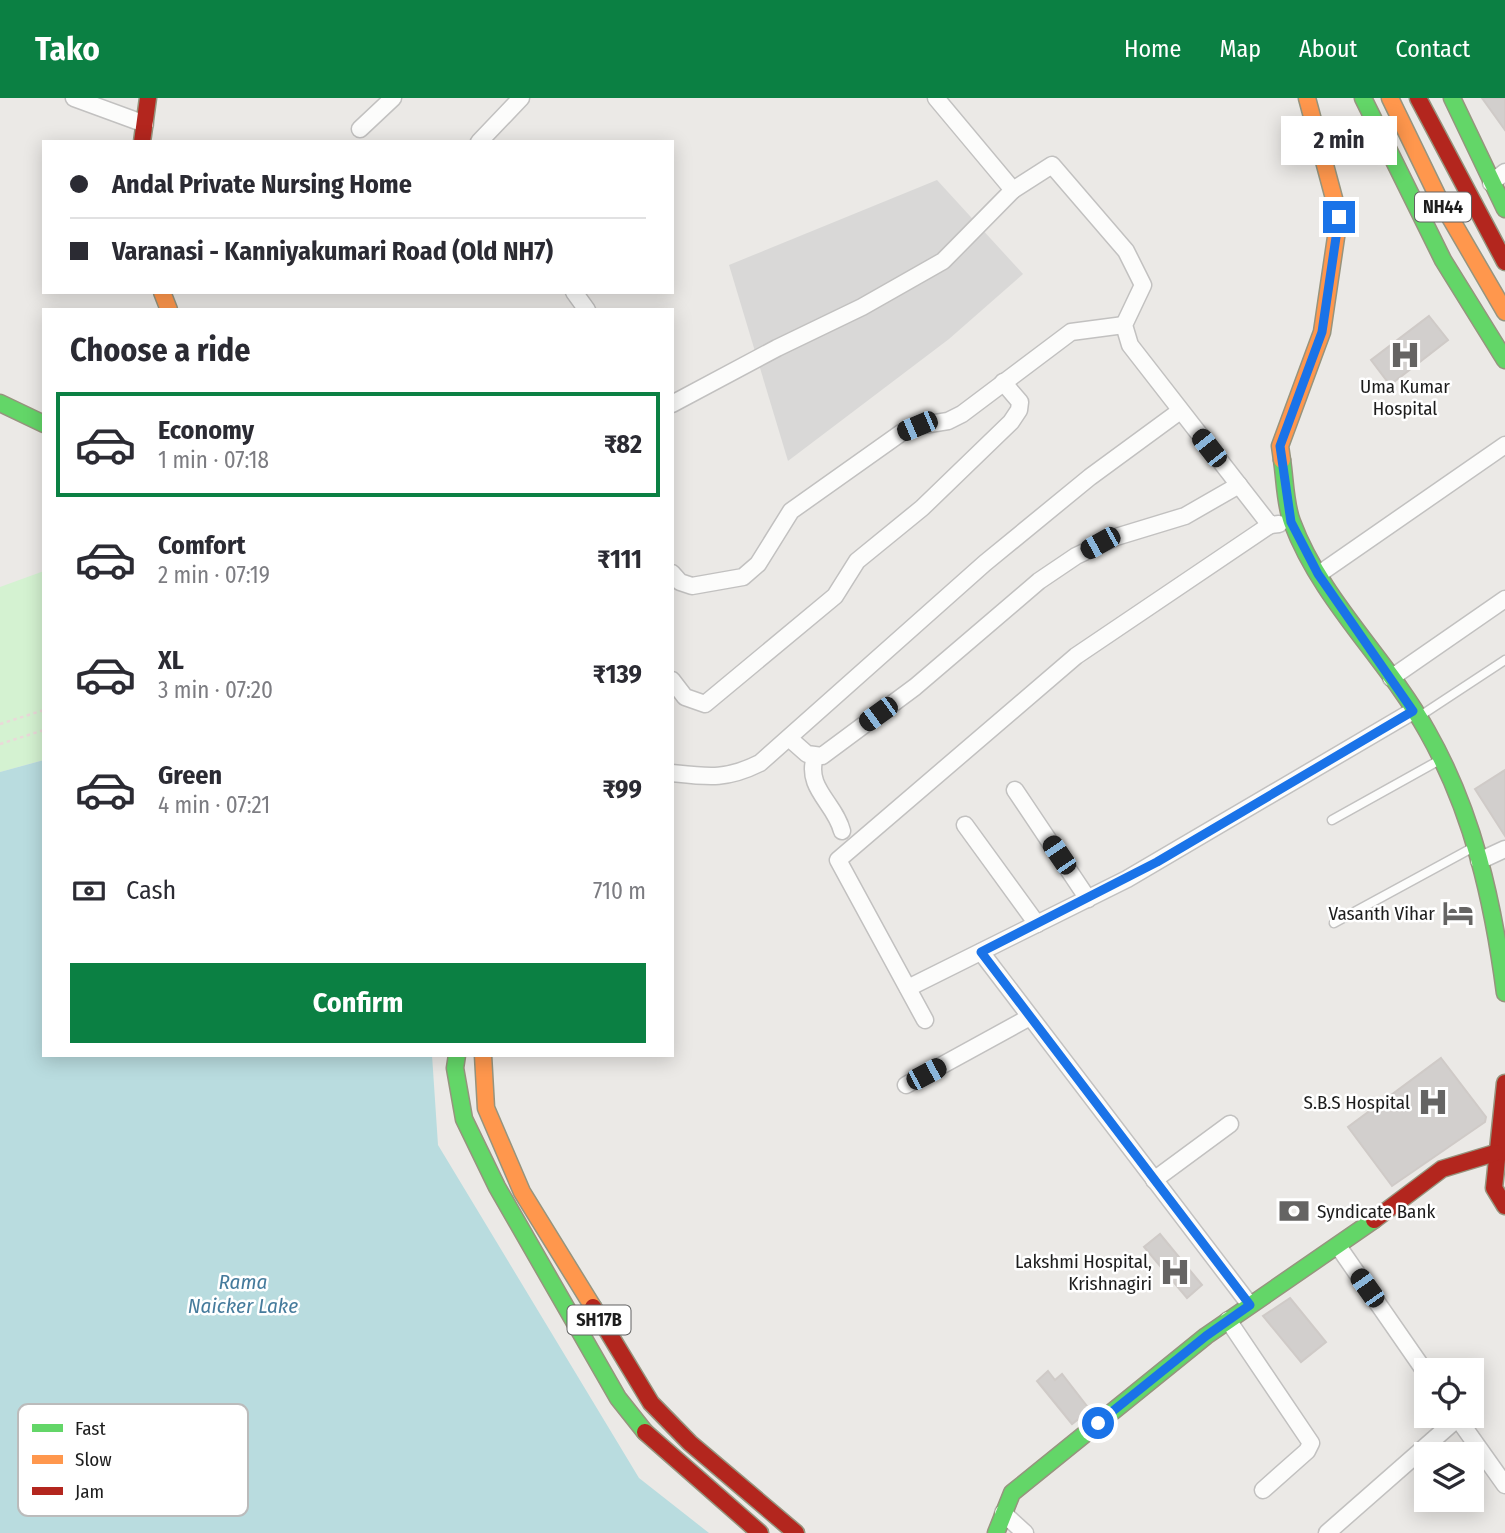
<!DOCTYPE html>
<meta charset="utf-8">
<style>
:root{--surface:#fff;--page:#f2f2f3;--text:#2b2b33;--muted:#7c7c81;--line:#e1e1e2;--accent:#0b8043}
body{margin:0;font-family:"Fira Sans Condensed",sans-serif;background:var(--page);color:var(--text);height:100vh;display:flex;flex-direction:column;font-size:26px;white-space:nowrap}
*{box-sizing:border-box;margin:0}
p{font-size:23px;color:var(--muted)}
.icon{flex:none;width:38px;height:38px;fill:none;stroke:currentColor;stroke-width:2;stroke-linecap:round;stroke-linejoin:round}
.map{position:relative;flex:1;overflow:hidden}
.sheet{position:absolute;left:42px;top:210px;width:632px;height:749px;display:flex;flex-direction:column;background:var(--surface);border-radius:0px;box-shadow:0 4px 18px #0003}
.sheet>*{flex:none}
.top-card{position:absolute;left:42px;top:42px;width:632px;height:154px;border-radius:0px;box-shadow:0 4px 18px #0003;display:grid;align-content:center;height:154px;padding:0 28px;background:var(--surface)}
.fabs{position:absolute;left:1414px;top:1260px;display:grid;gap:14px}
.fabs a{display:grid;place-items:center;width:70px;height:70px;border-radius:0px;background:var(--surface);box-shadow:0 4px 18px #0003;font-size:35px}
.end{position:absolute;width:32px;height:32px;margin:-16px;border:9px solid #1a73e8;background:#fff;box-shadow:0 0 0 4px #fff}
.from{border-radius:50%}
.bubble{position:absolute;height:49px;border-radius:0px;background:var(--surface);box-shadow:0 4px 18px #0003;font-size:23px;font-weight:700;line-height:49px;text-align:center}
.car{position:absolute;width:21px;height:42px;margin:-21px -10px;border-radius:9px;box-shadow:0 0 5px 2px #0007;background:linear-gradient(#222 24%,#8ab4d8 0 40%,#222 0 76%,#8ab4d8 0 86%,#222 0)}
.top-card b{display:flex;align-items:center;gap:24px;height:66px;font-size:26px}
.top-card b+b{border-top:2px solid var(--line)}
.top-card i{width:18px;height:18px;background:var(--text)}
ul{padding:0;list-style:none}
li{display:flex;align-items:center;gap:21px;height:105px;margin:0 14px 10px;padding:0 14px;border:4px solid transparent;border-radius:0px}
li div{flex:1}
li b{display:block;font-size:26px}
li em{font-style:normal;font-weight:700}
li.selected{border-color:var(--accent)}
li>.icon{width:63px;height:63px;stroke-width:1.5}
h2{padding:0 28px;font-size:32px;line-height:84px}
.pay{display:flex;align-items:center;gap:18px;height:77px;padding:0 28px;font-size:26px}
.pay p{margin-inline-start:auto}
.button{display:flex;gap:14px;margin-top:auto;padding:14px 28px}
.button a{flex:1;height:80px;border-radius:0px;background:var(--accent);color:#fff;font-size:28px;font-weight:700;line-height:80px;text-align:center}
header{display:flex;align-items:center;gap:42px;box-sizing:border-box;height:98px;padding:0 35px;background:var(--accent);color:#fff}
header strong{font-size:33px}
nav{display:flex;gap:38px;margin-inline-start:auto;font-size:24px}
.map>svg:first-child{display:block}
.religious{fill:#d9d8d7}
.park{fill:#d4f2d1}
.water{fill:#b9dcdf}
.building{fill:#d2cfcd;stroke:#cfcac7;stroke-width:2}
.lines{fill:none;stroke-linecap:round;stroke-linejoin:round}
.lane-casing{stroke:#c2c1c0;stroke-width:11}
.street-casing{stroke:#c2c1c0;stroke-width:19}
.fast-casing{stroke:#96947e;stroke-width:19}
.slow-casing{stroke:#96947e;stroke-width:19}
.jam-casing{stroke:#96947e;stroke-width:19}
.path{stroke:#ead9d9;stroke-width:2.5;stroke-dasharray:3.5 3.5;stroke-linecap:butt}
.lane{stroke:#fcfcfb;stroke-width:8}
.street{stroke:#fcfcfb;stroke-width:16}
.fast{stroke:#63d668;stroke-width:16}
.slow{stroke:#ff974d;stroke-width:16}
.jam{stroke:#b3261e;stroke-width:16}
.route{stroke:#1a73e8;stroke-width:9}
.labels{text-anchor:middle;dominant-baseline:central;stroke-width:5;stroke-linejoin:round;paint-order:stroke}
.shield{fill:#fff;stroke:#616161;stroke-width:2}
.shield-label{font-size:18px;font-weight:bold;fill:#1d1d1d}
.poi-label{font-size:19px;fill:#1d1d1d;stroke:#fff;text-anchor:end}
.water-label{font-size:21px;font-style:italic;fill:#457b9c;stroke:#fff}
.key{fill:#fff;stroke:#bbb;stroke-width:2}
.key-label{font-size:19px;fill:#1d1d1d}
</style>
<header>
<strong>Tako</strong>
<nav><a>Home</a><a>Map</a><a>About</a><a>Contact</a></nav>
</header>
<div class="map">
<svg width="1505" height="1435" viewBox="0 0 1505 1435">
<rect width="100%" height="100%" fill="#ebe9e6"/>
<!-- religious -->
<path class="religious" d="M937 82 1023 176 949 241 788 363 729 167Z"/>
<!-- park -->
<path class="park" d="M44 473V662L0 674V489Z"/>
<!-- water -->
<path class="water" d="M44 662V957H432L438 1047 639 1380 709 1435H0V674Z"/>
<!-- building -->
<g class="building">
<path d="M1482 0H1505V32Z"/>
<path d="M1429 218 1448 242 1390 287 1371 262Z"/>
<path d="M1505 672V738L1475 691Z"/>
<path d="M1441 960 1486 1019 1485 1024 1392 1088 1348 1029Z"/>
<path d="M1160 1136 1202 1187 1187 1200 1144 1149Z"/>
<path d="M1290 1200 1326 1244 1301 1264 1263 1218Z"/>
<path d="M1048 1273 1055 1282 1062 1276 1090 1312 1072 1326 1037 1283Z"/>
</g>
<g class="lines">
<!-- lane casing -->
<g class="lane-casing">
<g id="lane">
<path d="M1423 616 1505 562"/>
<path d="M1332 722 1438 663"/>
<path d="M1334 825 1472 750"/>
</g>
</g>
<!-- street casing -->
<g class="street-casing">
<g id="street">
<path d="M74 0 145 26"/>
<path d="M936 0 1013 92 1052 67 1126 153 1143 187 1124 227 1130 247 1270 427 1279 426"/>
<path d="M360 31 393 0"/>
<path d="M479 44 521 0"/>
<path d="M1491 85 1505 74"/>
<path d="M574 194 587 212"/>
<path d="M672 306 777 250 862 209 943 163 1013 92"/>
<path d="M672 475 680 484 692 488 743 479 758 466 791 413 901 335 917 328 948 323 962 316 1071 234 1124 227"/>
<path d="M1319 476 1505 347"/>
<path d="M1391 580 1505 501"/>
<path d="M672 582 685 599 705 606 835 498 857 463 922 410 1011 324 1019 312 1020 304 1003 284"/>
<path d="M790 641 807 656 822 658 915 589 1039 483 1076 458 1116 439 1185 418 1239 387"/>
<path d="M815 659C805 690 835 705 842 733"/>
<path d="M672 675C708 679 726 682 760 665L985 465 1090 379 1180 313"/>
<path d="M1015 692 1088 801"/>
<path d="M965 727 1037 826"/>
<path d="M1479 763 1505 751"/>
<path d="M981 854 1250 1207"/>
<path d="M908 890 1127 781 1413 613"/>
<path d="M925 922 838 762 1076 558 1270 427"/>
<path d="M906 987 1030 919"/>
<path d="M1154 1082 1230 1026"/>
<path d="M1338 1148 1426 1275"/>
<path d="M1228 1222 1311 1345 1307 1353 1263 1392"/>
<path d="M1456 1318 1505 1387"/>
<path d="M1003 1415 1025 1435"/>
<path d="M1327 1435 1458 1320"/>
</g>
</g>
<!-- fast casing -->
<g class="fast-casing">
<g id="fast">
<path d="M1363 0 1443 162 1505 262"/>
<path d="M1452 0 1505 111"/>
<path d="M0 305 44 326"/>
<path d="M1282 362C1285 381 1285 406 1292 424 1321 502 1387 561 1427 633 1473 714 1493 803 1505 895"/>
<path d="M457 957 455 970 464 1021 497 1089 618 1300 645 1334"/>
<path d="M996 1435 1012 1395 1206 1238 1374 1122"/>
</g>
</g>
<!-- slow casing -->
<g class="slow-casing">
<g id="slow">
<path d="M1390 0 1437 97 1505 214"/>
<path d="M162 194 169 212"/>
<path d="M1282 362 1280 348 1322 234 1339 119 1307 0"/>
<path d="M483 957 486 1010 522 1094 593 1209"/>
</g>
</g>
<!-- jam casing -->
<g class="jam-casing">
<g id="jam">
<path d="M1418 0 1505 164"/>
<path d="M142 44 148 0"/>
<path d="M1505 985 1494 1090 1505 1108"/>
<path d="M1374 1122 1442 1071 1495 1055"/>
<path d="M593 1209 651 1305 690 1345 796 1435"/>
<path d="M645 1334 760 1435"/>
</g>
</g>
<!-- path -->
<g class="path">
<path d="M0 626 44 612"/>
<path d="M0 646 44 632"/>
</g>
<!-- lane -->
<use href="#lane" class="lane"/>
<!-- street -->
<use href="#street" class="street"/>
<!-- fast -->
<use href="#fast" class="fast"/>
<!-- slow -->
<use href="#slow" class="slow"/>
<!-- jam -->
<use href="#jam" class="jam"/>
</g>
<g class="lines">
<!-- route -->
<path class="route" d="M1098 1325 1206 1238 1250 1207 981 854 1157 764 1413 613 1318 476 1291 424 1280 348 1322 234 1339 119"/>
</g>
<!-- icons -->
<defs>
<g id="hospital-bare" transform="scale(2.415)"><path d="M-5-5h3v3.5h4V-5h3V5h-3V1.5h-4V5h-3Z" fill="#656463" stroke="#fff" stroke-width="2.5" paint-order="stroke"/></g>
<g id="hotel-bare" transform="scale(2.415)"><path d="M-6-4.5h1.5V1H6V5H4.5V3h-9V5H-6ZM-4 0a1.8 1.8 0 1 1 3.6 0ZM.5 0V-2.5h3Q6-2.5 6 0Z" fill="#656463" stroke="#fff" stroke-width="2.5" paint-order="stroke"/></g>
<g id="bank-bare" transform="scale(2.415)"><path d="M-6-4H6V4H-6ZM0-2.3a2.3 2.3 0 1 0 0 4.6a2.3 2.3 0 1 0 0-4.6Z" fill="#656463" stroke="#fff" stroke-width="2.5" paint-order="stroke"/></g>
</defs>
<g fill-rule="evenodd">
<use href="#hospital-bare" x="1405" y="257"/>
<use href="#hotel-bare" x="1458" y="815"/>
<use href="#hospital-bare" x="1433" y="1004"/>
<use href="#bank-bare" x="1294" y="1113"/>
<use href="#hospital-bare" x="1175" y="1174"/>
</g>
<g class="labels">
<!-- shield labels -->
<g class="shield">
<rect x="1415" y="94.5" width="56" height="29" rx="5"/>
<rect x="567.5" y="1207.5" width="63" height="29" rx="5"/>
</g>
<g class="shield-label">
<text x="1443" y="109">NH44</text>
<text x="599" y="1222">SH17B</text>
</g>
<!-- poi labels -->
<g class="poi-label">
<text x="1405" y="288" text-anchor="middle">Uma Kumar<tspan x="1405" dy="22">Hospital</tspan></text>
<text x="1435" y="815">Vasanth Vihar</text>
<text x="1410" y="1004">S.B.S Hospital</text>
<text x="1317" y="1113" text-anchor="start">Syndicate Bank</text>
<text x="1152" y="1163">Lakshmi Hospital,<tspan x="1152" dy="22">Krishnagiri</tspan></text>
</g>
<!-- water labels -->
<g class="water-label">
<text x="243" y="1184">Rama<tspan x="243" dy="24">Naicker Lake</tspan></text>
</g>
</g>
<!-- legend -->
<rect x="18" y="1306" width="230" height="112" rx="10" class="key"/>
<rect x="32" y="1326" width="31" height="8" fill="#63d668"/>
<rect x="32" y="1357" width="31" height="9" fill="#ff974d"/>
<rect x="32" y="1389" width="31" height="8" fill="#b3261e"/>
<g class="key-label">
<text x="75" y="1337">Fast</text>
<text x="75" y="1368">Slow</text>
<text x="75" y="1400">Jam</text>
</g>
</svg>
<div class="fabs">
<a><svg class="icon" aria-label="locate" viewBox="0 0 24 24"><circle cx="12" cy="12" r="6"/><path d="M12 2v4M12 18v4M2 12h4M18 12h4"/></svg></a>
<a><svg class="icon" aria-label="layers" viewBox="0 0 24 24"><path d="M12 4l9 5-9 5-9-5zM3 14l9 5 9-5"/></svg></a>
</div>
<i class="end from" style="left:1098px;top:1325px"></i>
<i class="end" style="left:1339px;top:119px"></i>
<div class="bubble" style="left:1281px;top:18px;width:116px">2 min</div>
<i class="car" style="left:917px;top:328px;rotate:247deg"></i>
<i class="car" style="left:1209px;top:350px;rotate:322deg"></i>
<i class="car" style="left:1100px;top:445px;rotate:241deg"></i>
<i class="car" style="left:878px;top:616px;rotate:234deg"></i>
<i class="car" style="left:1059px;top:757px;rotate:326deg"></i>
<i class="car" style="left:926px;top:976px;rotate:62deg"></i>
<i class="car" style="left:1367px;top:1190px;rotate:325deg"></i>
<div class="top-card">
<b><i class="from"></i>Andal Private Nursing Home</b>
<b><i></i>Varanasi - Kanniyakumari Road (Old NH7)</b>
</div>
<section class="sheet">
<h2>Choose a ride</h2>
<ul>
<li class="selected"><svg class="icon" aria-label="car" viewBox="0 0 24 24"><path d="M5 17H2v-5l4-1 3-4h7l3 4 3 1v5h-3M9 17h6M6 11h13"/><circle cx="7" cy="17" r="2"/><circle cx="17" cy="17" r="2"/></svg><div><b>Economy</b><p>1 min · 07:18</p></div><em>₹82</em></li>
<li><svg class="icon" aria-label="car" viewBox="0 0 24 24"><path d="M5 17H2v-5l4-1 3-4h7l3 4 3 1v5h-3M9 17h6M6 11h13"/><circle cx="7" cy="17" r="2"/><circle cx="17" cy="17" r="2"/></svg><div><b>Comfort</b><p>2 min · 07:19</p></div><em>₹111</em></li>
<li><svg class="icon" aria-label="car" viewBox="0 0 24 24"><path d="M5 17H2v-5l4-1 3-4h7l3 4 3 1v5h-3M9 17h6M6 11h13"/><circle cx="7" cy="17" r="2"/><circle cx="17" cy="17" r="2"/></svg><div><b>XL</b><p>3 min · 07:20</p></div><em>₹139</em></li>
<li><svg class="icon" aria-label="car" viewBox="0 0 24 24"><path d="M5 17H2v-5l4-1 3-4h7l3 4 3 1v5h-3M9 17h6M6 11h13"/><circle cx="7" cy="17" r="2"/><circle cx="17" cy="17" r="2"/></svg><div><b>Green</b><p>4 min · 07:21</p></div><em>₹99</em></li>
</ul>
<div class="pay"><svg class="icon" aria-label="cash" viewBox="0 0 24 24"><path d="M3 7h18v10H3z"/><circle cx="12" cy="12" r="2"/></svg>Cash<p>710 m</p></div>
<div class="button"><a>Confirm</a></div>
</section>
</div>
